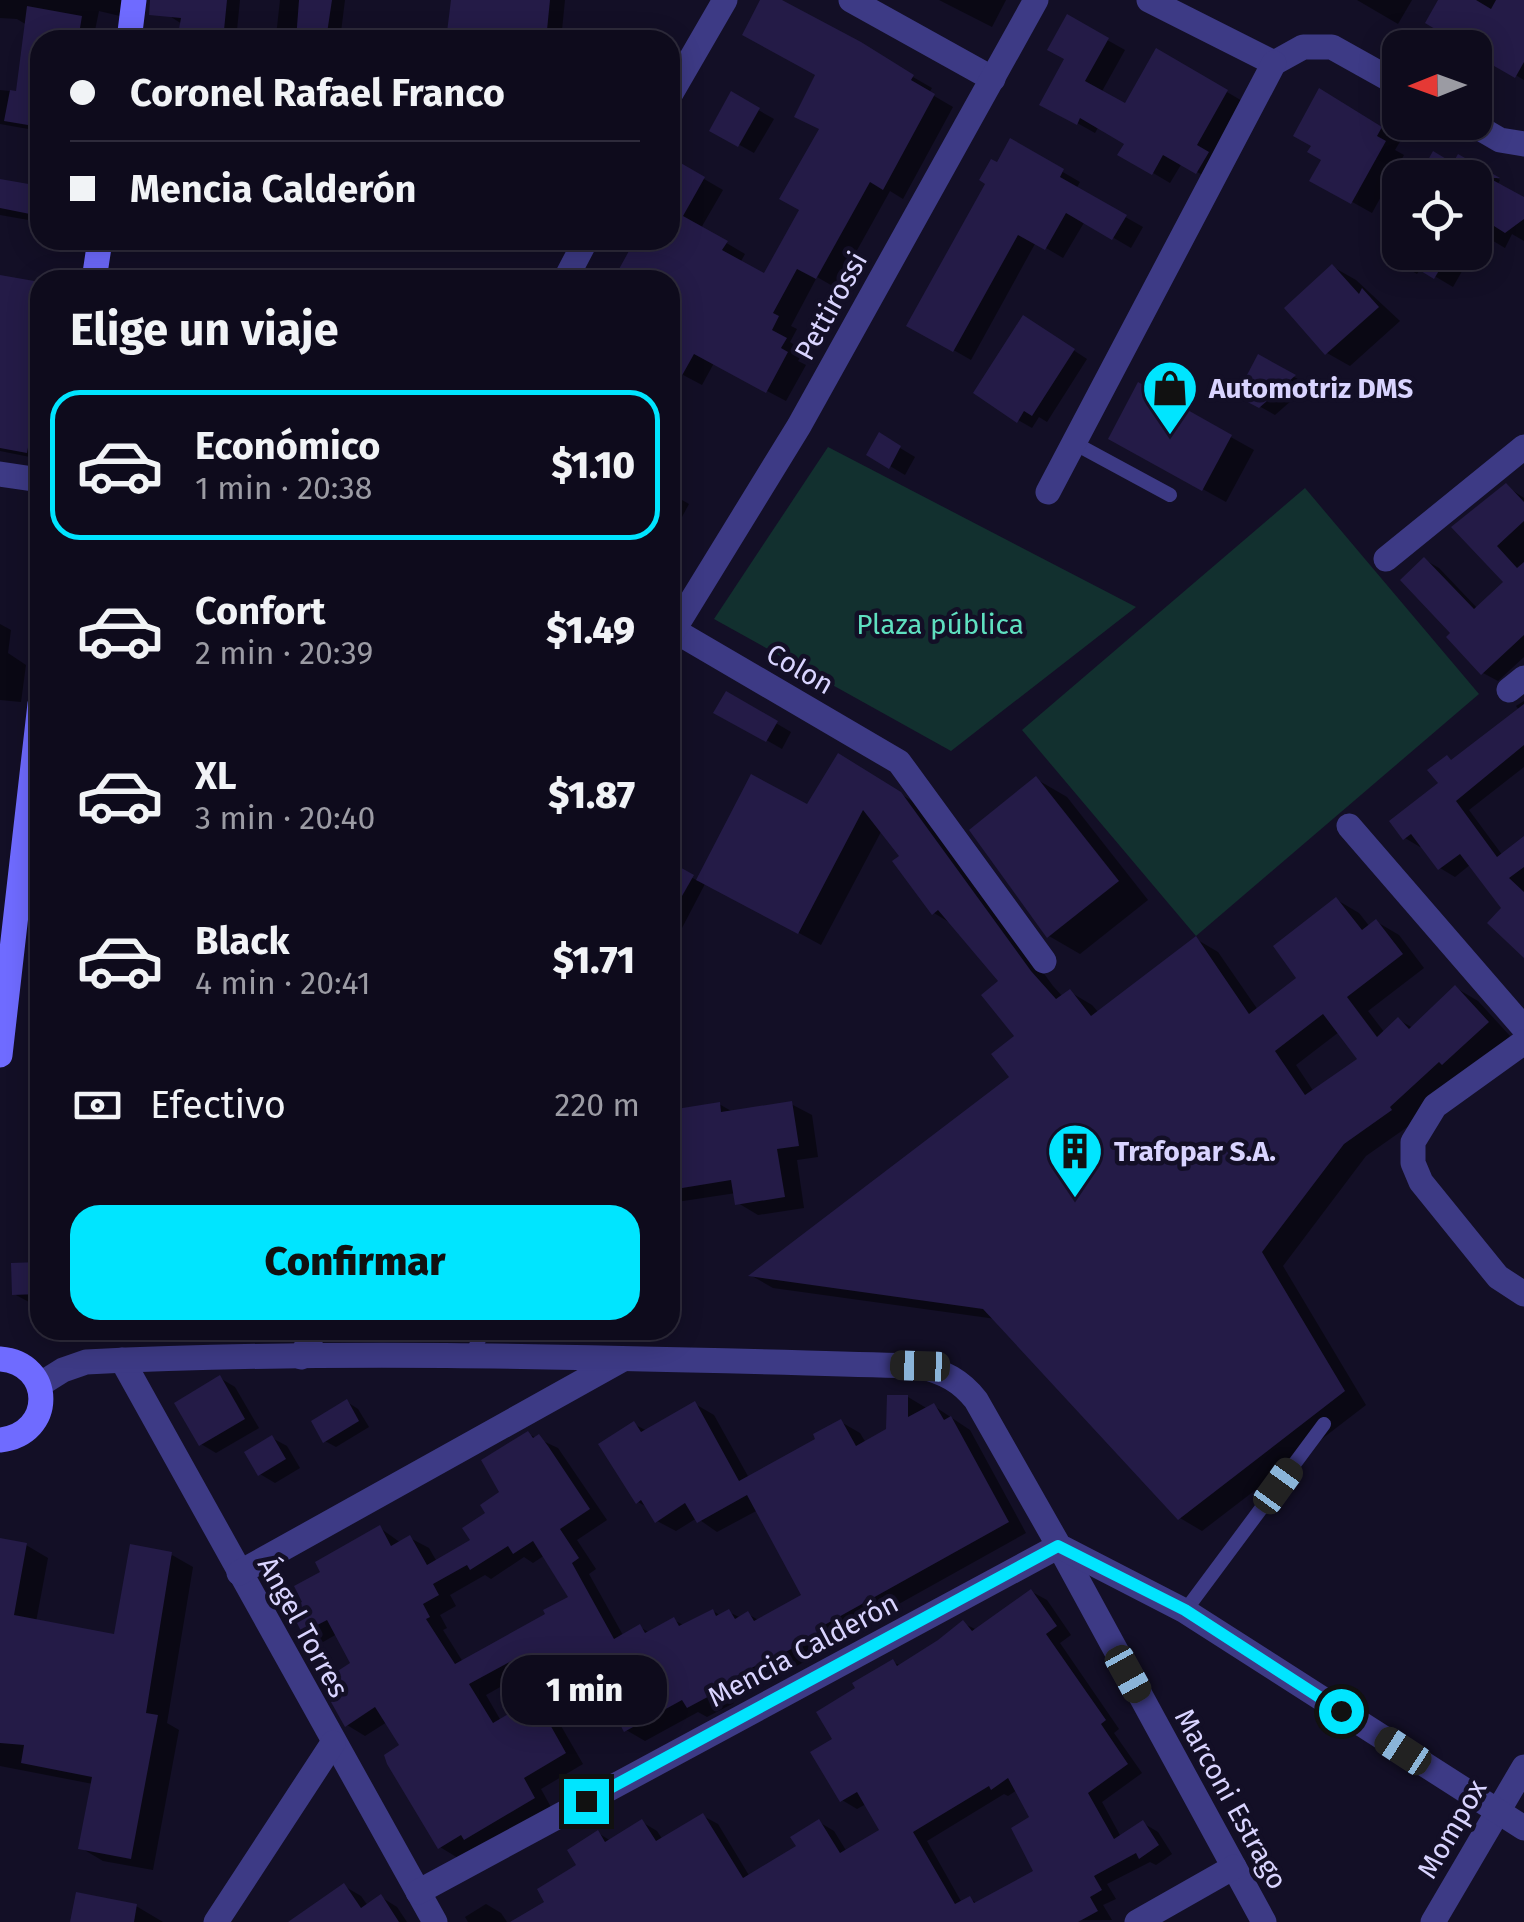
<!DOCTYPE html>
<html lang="es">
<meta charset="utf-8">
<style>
:root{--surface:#0e0b1c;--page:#171425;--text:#f1f3f6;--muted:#9b9ba3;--line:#2e2b3b;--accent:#00e5ff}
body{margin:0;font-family:"Fira Sans",sans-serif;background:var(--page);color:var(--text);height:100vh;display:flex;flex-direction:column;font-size:38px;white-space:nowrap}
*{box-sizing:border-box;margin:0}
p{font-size:32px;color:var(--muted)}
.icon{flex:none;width:55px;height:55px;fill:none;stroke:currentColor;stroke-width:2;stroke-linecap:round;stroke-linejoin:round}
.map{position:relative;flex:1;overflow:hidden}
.drawer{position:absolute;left:30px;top:270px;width:650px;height:1070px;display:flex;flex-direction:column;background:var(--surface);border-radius:30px;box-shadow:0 5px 25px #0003,0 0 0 2px var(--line)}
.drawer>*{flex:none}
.top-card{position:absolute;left:30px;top:30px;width:650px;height:220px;border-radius:30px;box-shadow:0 5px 25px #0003,0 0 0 2px var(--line);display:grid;align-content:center;height:220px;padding:0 40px;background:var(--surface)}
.needle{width:65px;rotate:269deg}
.buttons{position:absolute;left:1382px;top:30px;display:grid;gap:20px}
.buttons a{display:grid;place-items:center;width:110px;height:110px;border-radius:20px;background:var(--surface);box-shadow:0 5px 25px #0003,0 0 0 2px var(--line);font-size:50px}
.end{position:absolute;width:45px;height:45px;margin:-22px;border:12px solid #00e5ff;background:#111;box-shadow:0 0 0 5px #111}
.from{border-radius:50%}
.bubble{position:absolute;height:70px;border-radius:30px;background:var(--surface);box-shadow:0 5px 25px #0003,0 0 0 2px var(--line);font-size:32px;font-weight:800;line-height:70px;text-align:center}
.car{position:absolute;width:30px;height:60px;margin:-30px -15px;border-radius:12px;box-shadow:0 0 8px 2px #0007;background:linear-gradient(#222 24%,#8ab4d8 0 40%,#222 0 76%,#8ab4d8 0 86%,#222 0)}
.top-card b{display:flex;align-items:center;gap:35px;height:95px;font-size:38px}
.top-card b+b{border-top:2px solid var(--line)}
.top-card i{width:25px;height:25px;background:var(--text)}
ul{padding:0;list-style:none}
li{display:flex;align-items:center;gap:30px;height:150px;margin:0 20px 15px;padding:0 20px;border:5px solid transparent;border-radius:30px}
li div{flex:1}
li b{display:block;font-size:38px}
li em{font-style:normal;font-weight:800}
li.active{border-color:var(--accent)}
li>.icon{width:90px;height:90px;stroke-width:1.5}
h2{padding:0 40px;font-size:45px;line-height:120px}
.pay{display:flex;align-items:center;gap:25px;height:110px;padding:0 40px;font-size:38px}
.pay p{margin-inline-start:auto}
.cta{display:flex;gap:20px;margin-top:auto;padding:20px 40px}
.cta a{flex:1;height:115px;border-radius:30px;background:var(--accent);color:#111;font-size:40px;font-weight:800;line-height:115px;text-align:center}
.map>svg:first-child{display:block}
.green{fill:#12302f}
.shadow{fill:#0007;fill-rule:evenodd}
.building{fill:#241b47;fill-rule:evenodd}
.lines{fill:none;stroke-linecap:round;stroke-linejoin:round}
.service{stroke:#3d3a85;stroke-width:14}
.minor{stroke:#3d3a85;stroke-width:25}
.tertiary{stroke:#3d3a85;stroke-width:25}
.secondary{stroke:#6f6bff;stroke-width:25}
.route{stroke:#00e5ff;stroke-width:12}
.labels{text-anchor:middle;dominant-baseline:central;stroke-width:9;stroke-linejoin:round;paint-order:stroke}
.street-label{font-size:28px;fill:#d9d4ff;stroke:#130f26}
.poi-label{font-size:28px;font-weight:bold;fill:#d9d4ff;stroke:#130f26;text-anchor:start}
.park-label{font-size:28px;fill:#5fe0c0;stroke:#130f26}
</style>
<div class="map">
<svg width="1524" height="1922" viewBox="0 0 1524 1922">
<rect width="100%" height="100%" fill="#130f26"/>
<!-- green -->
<g class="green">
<path d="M828 447 1136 607 951 751 714 619Z"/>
<path d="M1305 488 1479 694 1196 936 1022 730Z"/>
</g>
<!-- shadow -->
<g class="shadow">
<path d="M0 0H124L120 16 99 11 93 40H40V131L0 124V90L19 92 27 25 17 19 0 18Z"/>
<path d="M170 0H240L236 40H180L182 24 168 15Z"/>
<path d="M280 0H345L340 40H283L276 36Z"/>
<path d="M453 0H565L561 40H449Z"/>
<path d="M763 0H776L913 77 932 88 929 93 953 107 903 199 890 191 836 288 817 277 791 326 797 329 790 342 804 351 798 361 806 365 786 401 714 363 702 385 670 368V280H616L637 240H670V182L680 165 723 190 701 228 745 254 740 263 766 277 802 210 822 129 818 74Z"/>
<path d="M939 0H1006L992 27Z"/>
<path d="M1357 0H1412L1398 24Z"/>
<path d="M1440 0H1524V80L1490 60 1481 75 1475 71V48L1438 28Z"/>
<path d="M1068 18 1125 50 1101 93 1126 107 1157 51 1244 102 1214 182 1182 163 1170 183 1121 154 1127 143 1099 126 1095 133 1043 104 1067 58Z"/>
<path d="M1320 92 1401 140 1395 150 1404 155 1372 213 1313 180 1324 159Z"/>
<path d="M732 95 774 119 754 153 713 130Z"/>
<path d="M1011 142 1080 182 1076 189 1143 227 1131 248 1085 221 1063 258 1036 242 971 360 910 325Z"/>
<path d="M1459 157 1500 180 1497 185 1524 200V241L1512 234 1505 248 1483 235 1475 249V178L1454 166Z"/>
<path d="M0 181 40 188V222L0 215Z"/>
<path d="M1400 226V252H1473L1453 287 1421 268 1417 274 1384 254Z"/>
<path d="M1333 267 1356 280 1400 321 1350 366 1327 353Z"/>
<path d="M147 274 164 277 170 280H147Z"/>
<path d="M1 278 40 285V459L0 451Z"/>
<path d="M1038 327 1087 359 1047 422 1039 417 1032 428 1018 420Z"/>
<path d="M1259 358 1309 385 1275 415 1250 401Z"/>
<path d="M1139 386 1254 450 1226 502 1111 438Z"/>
<path d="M880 436 915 457 905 475 870 454Z"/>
<path d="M1506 486 1524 498V657L1498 681 1483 673 1453 633 1425 560 1439 568 1478 609 1506 582 1455 528Z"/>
<path d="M670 493 689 504 670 539Z"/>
<path d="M0 624 11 630 8 653 26 665 21 702 0 700Z"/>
<path d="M726 694 791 732 782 749 717 712Z"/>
<path d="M1524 701V767L1469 810 1503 856 1524 839V955L1505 908 1471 864 1455 877 1440 868 1422 845 1420 847 1405 838 1454 762 1519 710 1516 706Z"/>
<path d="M838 757 924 808 1053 986 1063 997 1070 992 1092 1005 1099 1013 1196 939 1218 952 1258 1010 1300 978 1337 900 1359 913 1370 927 1377 922 1399 935 1424 968 1368 1011 1385 1033 1399 1020 1413 1028 1456 988 1478 1001 1510 1036 1466 1076 1462 1074 1411 1121 1413 1123 1366 1156 1283 1266 1366 1405 1202 1531 1180 1518 996 1319 773 1288 752 1276 1013 1078 1018 1036 1001 981 952 924 934 913 902 856 882 830 821 945 706 882 670 951V865L698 881 808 807ZM1339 1032 1360 1059 1314 1092 1296 1065Z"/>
<path d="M1036 779 1067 797 1148 900 1080 954 1049 936Z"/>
<path d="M40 1044V1122L33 1118Z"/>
<path d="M719 1104 733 1112 791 1104 812 1115 818 1157 797 1160 804 1208 758 1215 738 1203 736 1193 670 1203V1112Z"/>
<path d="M40 1265V1302H29L14 1294Z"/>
<path d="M670 1275 675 1306 670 1307Z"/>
<path d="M107 1330H140V1333Z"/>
<path d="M220 1378 235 1387 259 1428 216 1453 201 1444Z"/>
<path d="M908 1397 928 1409 934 1406 970 1430 1026 1533 836 1639 839 1642 781 1675 778 1673 732 1699 734 1703 707 1717 698 1712 645 1741 604 1717 585 1682 553 1700 534 1690 525 1673 486 1695 501 1721 535 1701 553 1712 583 1764 541 1789 552 1809 458 1858 440 1847 403 1746 387 1722 365 1736 347 1725 346 1696 354 1664 337 1634 323 1642 304 1631 305 1603 324 1572 380 1528 401 1543 410 1538 429 1548 437 1562 474 1541 503 1493 528 1434 558 1448 607 1520 577 1540 596 1569 589 1574 624 1637 640 1627 650 1633 674 1620 685 1626 713 1611 721 1616 729 1612 741 1618 748 1614 760 1621 805 1596 758 1510 717 1532 697 1518 676 1531 657 1521 649 1508 638 1502 634 1424 647 1431 695 1404 714 1415 749 1478 819 1440 841 1422 860 1433 866 1443 889 1431ZM545 1555 572 1597 549 1615 463 1662 443 1630 447 1628 440 1615 456 1606 450 1595 485 1575 491 1579 524 1557 533 1563Z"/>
<path d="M347 1402 358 1409 369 1427 336 1447 325 1441Z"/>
<path d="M272 1438 287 1446 300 1468 275 1483 260 1474Z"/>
<path d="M0 1540 26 1545 48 1558 36 1622 116 1637 172 1555 193 1567 167 1723 179 1730 153 1870 103 1861 81 1848 93 1784 0 1766Z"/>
<path d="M1032 1592 1047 1600 1071 1635 1060 1643 1119 1729 1114 1733 1142 1773 1102 1802 1121 1837 1143 1823 1158 1832 1172 1854 1156 1865 1150 1862 1107 1884 1116 1899 1103 1905 1112 1920 515 1922 548 1903 579 1866 598 1833 611 1841 642 1822 657 1831 663 1840 703 1816 718 1824 750 1877 800 1847 819 1822 834 1831 847 1852 882 1830 866 1804 857 1809 842 1800 836 1740 858 1688 893 1662 901 1666 963 1623 977 1630ZM1017 1790 1033 1817 1036 1872 978 1904 970 1899 962 1903 927 1841 1004 1794 1008 1796Z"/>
<path d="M344 1886 361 1896 368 1906 381 1897 397 1907 407 1922H292Z"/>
<path d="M486 1904 501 1913 507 1922H468L465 1917Z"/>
<path d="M136 1906 163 1922H73Z"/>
</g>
<!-- building -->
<g class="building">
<path d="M150 0H227L223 40H177L181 18 149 15Z"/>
<path d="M299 0H332L326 40H296Z"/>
<path d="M451 0H550L546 40H446Z"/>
<path d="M760 0H782L861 42 914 75 911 80 935 94 883 190 870 182 816 279 797 269 773 313 779 316 772 330 787 338 781 348 788 352 766 393 694 354 670 397V280H613L635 240H670V177L679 162 705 177 683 216 728 241 722 250 764 273 799 210 779 199 819 129 794 117 815 75 742 35Z"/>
<path d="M1438 0H1476L1491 9 1496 0H1524V62L1515 78 1475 55V48H1424L1435 29 1425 23Z"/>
<path d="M27 6 82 16 78 40H40V127L4 121 10 90 16 91Z"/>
<path d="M1067 14 1109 38 1085 81 1125 103 1156 48 1228 90 1197 145 1209 152 1196 174 1163 155 1152 175 1117 155 1124 144 1080 118 1077 125 1039 105 1064 59 1047 50Z"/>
<path d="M1319 88 1382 127 1377 136 1386 141 1351 204 1309 181 1321 160 1307 152 1311 146 1293 136Z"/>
<path d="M731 91 760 108 738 147 709 131Z"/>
<path d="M1010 138 1064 169 1060 177 1127 215 1112 240 1066 213 1045 250 1018 235 953 352 906 326 985 184 979 180 991 159 997 162Z"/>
<path d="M1433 151 1453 163 1458 154 1500 178H1489L1524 197V219L1505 233 1494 226 1475 259V178H1418Z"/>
<path d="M0 179 40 186V216L0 208Z"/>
<path d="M1390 252H1450L1434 279Z"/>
<path d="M1332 264 1359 294 1362 288 1379 307 1325 355 1284 308Z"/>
<path d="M0 275 40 282 32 332 40 333 36 385H39L27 453 0 448Z"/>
<path d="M1023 315 1075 349 1032 416 1024 411 1017 423 973 393Z"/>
<path d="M1258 354 1296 375 1259 408 1236 396Z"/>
<path d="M1138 382 1232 435 1202 491 1108 439Z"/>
<path d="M879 432 901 446 889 469 866 455Z"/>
<path d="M1506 483 1524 502V521L1497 546 1517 568 1524 562V635L1481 675 1446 637 1450 633 1400 580 1424 557 1474 609 1503 582 1451 527Z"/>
<path d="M726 691 778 721 766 742 713 713Z"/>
<path d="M1524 704V745L1456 801 1497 857 1524 836V867L1509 878 1524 892V958L1487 923 1501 908 1460 854 1438 870 1411 834 1403 840 1389 821 1438 783 1427 770 1447 755 1451 760Z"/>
<path d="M838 753 901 792 1031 971 1056 999 1070 989 1091 1016 1196 936 1249 1014 1296 978 1273 946 1336 897 1362 930 1376 919 1403 954 1347 997 1377 1037 1398 1017 1409 1029 1455 985 1489 1022 1442 1065 1439 1062 1390 1107 1392 1110 1344 1144 1262 1252 1345 1391 1178 1520 983 1309 748 1276 1009 1077 991 1054 1014 1036 981 995 998 981 938 910 932 915 892 861 899 856 863 810 798 934 696 880 751 774 807 804ZM1323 1014 1357 1059 1305 1095 1275 1051Z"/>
<path d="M1036 776 1119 881 1047 938 969 830Z"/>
<path d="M676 865 694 875 670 917V876Z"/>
<path d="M792 1101 799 1146 777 1149 785 1197 735 1205 731 1180 670 1190V1110L720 1102 721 1112Z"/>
<path d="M40 1262V1294L12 1295 11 1263Z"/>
<path d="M220 1375 245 1419 199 1446 174 1403Z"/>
<path d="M887 1395H908V1417L934 1403 944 1420 951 1416 1009 1522 819 1628 822 1632 760 1666 759 1664 715 1688 717 1692 687 1708 682 1700 624 1732 614 1713 603 1719 575 1668 532 1692 515 1659 469 1684 493 1723 535 1698 566 1753 524 1778 535 1798 464 1840 461 1835 438 1849 387 1764 384 1755 399 1745 375 1707 345 1727 331 1702 342 1695 330 1676 350 1663 327 1620 302 1633 290 1609 302 1602 294 1586 320 1572 315 1562 380 1525 391 1546 410 1535 427 1565 470 1540 462 1528 485 1513 480 1505 499 1492 481 1460 528 1431 533 1438 539 1434 548 1446 590 1509 560 1529 579 1558 572 1563 614 1639 640 1624 645 1633 674 1617 679 1626 713 1609 716 1616 729 1609 735 1619 748 1611 754 1621 801 1595 747 1495 697 1523 685 1503 655 1523 641 1500 636 1504 598 1444 634 1421 641 1432 695 1401 739 1481 815 1439 813 1434 841 1419 856 1446 886 1429ZM533 1541 568 1597 543 1610 545 1614 455 1664 426 1619 430 1617 423 1604 439 1595 433 1584 467 1565 470 1570 508 1546 513 1554Z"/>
<path d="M347 1399 359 1421 323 1443 311 1421Z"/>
<path d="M272 1435 286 1459 258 1476 244 1452Z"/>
<path d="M0 1538 27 1543 14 1615 114 1634 130 1544 172 1552 146 1713 158 1715 131 1859 78 1849 92 1777 21 1763 24 1745 0 1743Z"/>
<path d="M1031 1589 1057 1626 1046 1634 1106 1720 1101 1724 1128 1764 1088 1793 1114 1839 1143 1820 1159 1845 1139 1859 1136 1853 1094 1876 1102 1890 1090 1897 1098 1911 1078 1922H510L544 1902 537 1889 576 1865 567 1850 598 1830 605 1842 642 1819 656 1841 703 1813 743 1878 796 1846 790 1837 819 1819 840 1853 879 1830 857 1792 840 1802 810 1752 832 1739 816 1712 855 1688 852 1683 893 1659 897 1666 938 1640 963 1620 972 1631ZM1008 1778 1029 1817 1011 1828 1033 1871 974 1903 970 1896 955 1904 913 1832 989 1786 991 1790Z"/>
<path d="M344 1883 361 1908 381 1894 399 1922H288Z"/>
<path d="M76 1892 137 1904 134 1922H70Z"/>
</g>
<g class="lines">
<!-- service -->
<g class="service">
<path d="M1074 443 1170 495"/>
<path d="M470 1357 484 1330"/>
<path d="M1185 1611 1324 1424"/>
</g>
<!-- minor -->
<g class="minor">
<path d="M851 0 993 79"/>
<path d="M1149 0 1274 63 1303 47H1332L1400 85"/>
<path d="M670 95 725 0"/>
<path d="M1469 122 1500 140 1524 144"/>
<path d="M565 280 586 240"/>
<path d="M0 474 40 480"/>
<path d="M1048 492 1274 63"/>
<path d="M1386 559 1524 447"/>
<path d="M670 628 899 762 1044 961"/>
<path d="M1509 690 1524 678"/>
<path d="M1349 826 1524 1028"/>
<path d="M1524 1042 1435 1106 1413 1142V1163L1421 1182 1498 1277 1524 1294"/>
<path d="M122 1360 435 1922"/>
<path d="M239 1573 623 1359"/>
<path d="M418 1892 1059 1546 1264 1922"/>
<path d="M216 1922 333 1743"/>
<path d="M1137 1922 1234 1867"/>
<path d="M1433 1922 1524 1767"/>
</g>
<!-- tertiary -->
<g class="tertiary">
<path d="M670 636 799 426 1036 0"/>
<path d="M301 1357 315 1330"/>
<path d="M39 1385 63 1370 86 1362C363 1348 643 1359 920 1366 945 1373 960 1380 976 1400L1059 1546 1185 1611 1524 1828"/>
</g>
<!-- secondary -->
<g class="secondary">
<path d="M129 40 134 0"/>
<path d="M94 280 100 240"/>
<path d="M0 1055 40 704"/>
<path d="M0 1359C54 1363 55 1434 0 1440"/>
</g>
</g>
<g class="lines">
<!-- route -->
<path class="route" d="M586 1801 1058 1546 1185 1610 1341 1711"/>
</g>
<!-- icons -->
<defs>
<g id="shop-pin" transform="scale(2.875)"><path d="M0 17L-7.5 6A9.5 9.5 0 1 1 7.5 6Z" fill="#00e5ff" stroke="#130f26"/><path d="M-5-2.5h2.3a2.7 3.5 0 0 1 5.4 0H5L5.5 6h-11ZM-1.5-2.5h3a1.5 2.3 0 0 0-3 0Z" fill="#111"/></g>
<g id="building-pin" transform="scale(2.875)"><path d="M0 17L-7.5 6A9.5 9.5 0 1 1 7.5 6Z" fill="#00e5ff" stroke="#130f26"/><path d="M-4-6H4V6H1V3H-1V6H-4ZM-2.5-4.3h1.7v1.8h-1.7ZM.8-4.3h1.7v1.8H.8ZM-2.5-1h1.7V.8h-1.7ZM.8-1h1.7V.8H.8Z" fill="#111"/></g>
</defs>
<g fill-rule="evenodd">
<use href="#shop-pin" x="1170" y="388"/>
<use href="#building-pin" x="1075" y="1151"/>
</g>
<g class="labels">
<!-- street labels -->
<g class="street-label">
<text transform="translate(831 306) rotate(-61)">Pettirossi</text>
<text transform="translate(800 669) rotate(30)">Colon</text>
<text transform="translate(303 1627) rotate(61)">Ángel Torres</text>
<text transform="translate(803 1650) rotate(-28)">Mencia Calderón</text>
<text transform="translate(1231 1799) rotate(61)">Marconi Estrago</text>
<text transform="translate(1452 1829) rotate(-60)">Mompox</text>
</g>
<!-- poi labels -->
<g class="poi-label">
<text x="1209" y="388">Automotriz DMS</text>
<text x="1114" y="1151">Trafopar S.A.</text>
</g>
<!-- park labels -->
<g class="park-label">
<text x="940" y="624">Plaza pública</text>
</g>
</g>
</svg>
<div class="buttons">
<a><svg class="needle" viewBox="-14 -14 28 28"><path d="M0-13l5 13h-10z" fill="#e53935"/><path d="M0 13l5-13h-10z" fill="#9b9ba3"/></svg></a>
<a><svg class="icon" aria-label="locate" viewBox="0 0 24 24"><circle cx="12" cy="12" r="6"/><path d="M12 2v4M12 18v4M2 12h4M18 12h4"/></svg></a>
</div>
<i class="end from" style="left:1341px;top:1711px"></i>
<i class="end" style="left:586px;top:1801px"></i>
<div class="bubble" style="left:502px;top:1655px;width:165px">1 min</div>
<i class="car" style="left:920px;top:1366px;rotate:272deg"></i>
<i class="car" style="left:1278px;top:1486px;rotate:36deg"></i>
<i class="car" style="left:1128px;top:1674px;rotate:151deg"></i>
<i class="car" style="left:1403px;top:1751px;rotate:303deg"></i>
<div class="top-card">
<b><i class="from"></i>Coronel Rafael Franco</b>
<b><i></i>Mencia Calderón</b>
</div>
<section class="drawer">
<h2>Elige un viaje</h2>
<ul>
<li class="active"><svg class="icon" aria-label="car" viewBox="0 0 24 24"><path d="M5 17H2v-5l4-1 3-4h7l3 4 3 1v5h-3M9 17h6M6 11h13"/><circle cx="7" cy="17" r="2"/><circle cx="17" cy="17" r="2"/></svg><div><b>Económico</b><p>1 min · 20:38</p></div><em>$1.10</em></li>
<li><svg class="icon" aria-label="car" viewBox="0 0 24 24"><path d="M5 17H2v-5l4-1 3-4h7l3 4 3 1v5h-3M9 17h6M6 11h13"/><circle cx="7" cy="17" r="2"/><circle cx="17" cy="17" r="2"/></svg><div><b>Confort</b><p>2 min · 20:39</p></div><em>$1.49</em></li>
<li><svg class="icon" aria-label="car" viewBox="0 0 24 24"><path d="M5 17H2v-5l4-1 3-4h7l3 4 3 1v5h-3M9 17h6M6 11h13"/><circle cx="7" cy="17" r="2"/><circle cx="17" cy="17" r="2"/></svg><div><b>XL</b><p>3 min · 20:40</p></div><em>$1.87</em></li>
<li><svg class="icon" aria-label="car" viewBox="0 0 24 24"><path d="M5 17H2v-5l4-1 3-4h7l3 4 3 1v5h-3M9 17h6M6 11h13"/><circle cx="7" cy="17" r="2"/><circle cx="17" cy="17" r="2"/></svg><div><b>Black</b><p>4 min · 20:41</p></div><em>$1.71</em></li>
</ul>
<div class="pay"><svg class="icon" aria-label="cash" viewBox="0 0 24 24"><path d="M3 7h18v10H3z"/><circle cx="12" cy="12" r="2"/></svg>Efectivo<p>220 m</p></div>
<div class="cta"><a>Confirmar</a></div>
</section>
</div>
